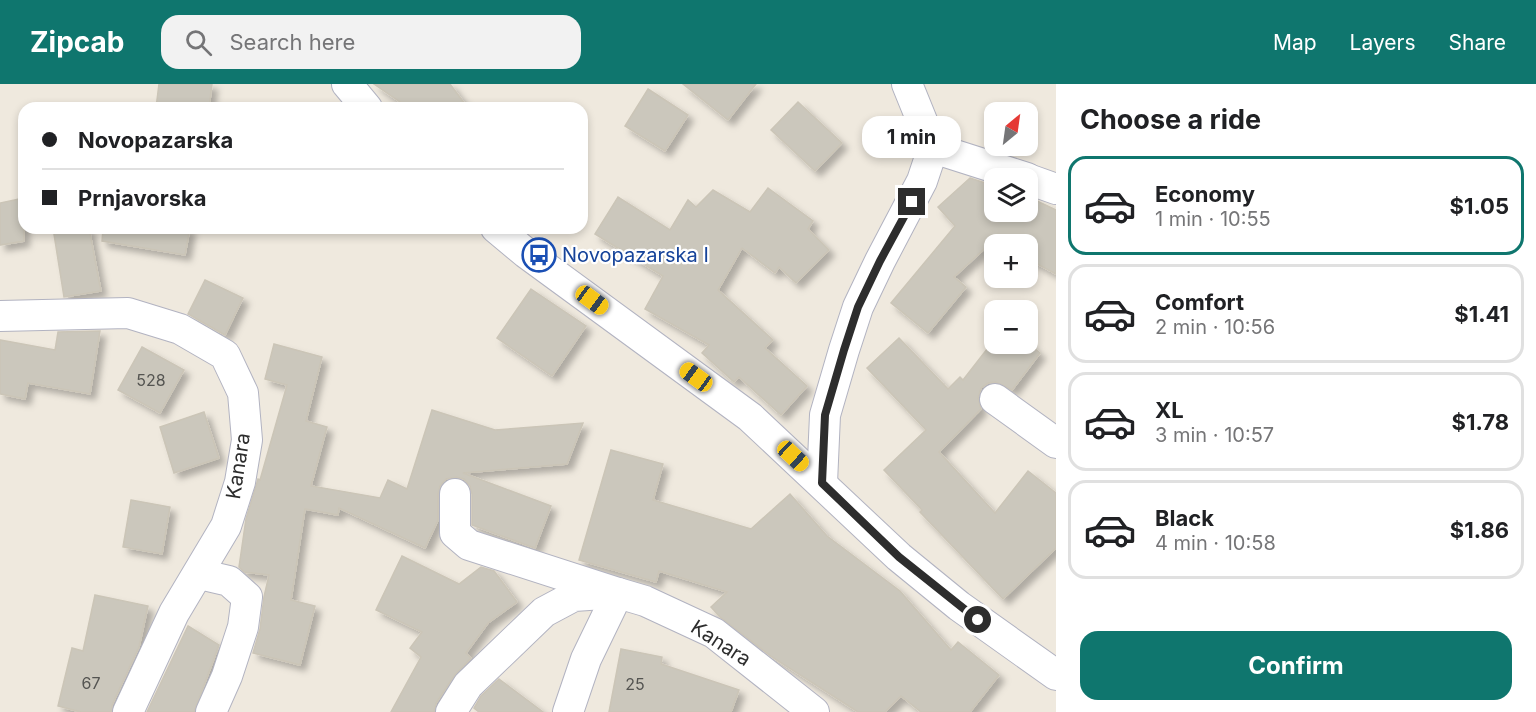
<!DOCTYPE html>
<meta charset="utf-8">
<style>
:root{--surface:#fff;--page:#f2f2f2;--text:#202124;--muted:#757577;--line:#e0e0e0;--accent:#0f766e}
body{margin:0;font-family:Inter,sans-serif;background:var(--page);color:var(--text);height:100vh;display:flex;flex-direction:column;font-size:22px;white-space:nowrap}
*{box-sizing:border-box;margin:0}
p{font-size:20px;color:var(--muted)}
.icon{flex:none;width:33px;height:33px;fill:none;stroke:currentColor;stroke-width:2;stroke-linecap:round;stroke-linejoin:round}
.map{position:relative;flex:1;overflow:hidden}
.sheet{display:flex;flex-direction:column;background:var(--surface);width:480px}
.sheet>*{flex:none}
.guide{position:absolute;left:18px;top:18px;width:570px;height:132px;border-radius:18px;box-shadow:0 3px 9px #0003;display:grid;align-content:center;height:132px;padding:0 24px;background:var(--surface)}
.needle{width:39px;rotate:29deg}
.fabs{position:absolute;left:984px;top:18px;display:grid;gap:12px}
.fabs a{display:grid;place-items:center;width:54px;height:54px;border-radius:12px;background:var(--surface);box-shadow:0 3px 9px #0003;font-size:30px}
.end{position:absolute;width:27px;height:27px;margin:-14px;border:8px solid #2d2d2d;background:#fff;box-shadow:0 0 0 3px #fff}
.from{border-radius:50%}
.bubble{position:absolute;height:42px;border-radius:18px;background:var(--surface);box-shadow:0 3px 9px #0003;font-size:20px;font-weight:700;line-height:42px;text-align:center}
.car{position:absolute;width:18px;height:36px;margin:-18px -9px;border-radius:8px;box-shadow:0 0 4px 2px #0007;background:linear-gradient(#f5c518 24%,#345 0 40%,#f5c518 0 76%,#345 0 86%,#f5c518 0)}
.guide b{display:flex;align-items:center;gap:21px;height:57px;font-size:22px}
.guide b+b{border-top:2px solid var(--line)}
.guide i{width:15px;height:15px;background:var(--text)}
ul{padding:0;list-style:none}
li{display:flex;align-items:center;gap:18px;height:99px;margin:0 12px 9px;padding:0 12px;border:3px solid var(--line);border-radius:18px}
li div{flex:1}
li b{display:block;font-size:22px}
li em{font-style:normal;font-weight:700}
li.current{border-color:var(--accent)}
li>.icon{width:54px;height:54px;stroke-width:1.5}
h2{padding:0 24px;font-size:27px;line-height:72px}
.button{display:flex;gap:12px;margin-top:auto;padding:12px 24px}
.button a{flex:1;height:69px;border-radius:18px;background:var(--accent);color:#fff;font-size:24px;font-weight:700;line-height:69px;text-align:center}
header{display:flex;align-items:center;gap:36px;box-sizing:border-box;height:84px;padding:0 30px;background:var(--accent);color:#fff}
header strong{font-size:28px}
nav{display:flex;gap:33px;margin-inline-start:auto;font-size:21px}
.search{width:420px;height:54px;background:var(--page);display:flex;align-items:center;gap:15px;box-sizing:border-box;padding:0 21px;border-radius:18px;color:var(--muted);font-size:22px}
main{display:flex;flex:1;min-height:0}
.map>svg:first-child{display:block}
.building{fill:#cbc7bc;stroke:#cbc5b7;stroke-width:1.5;filter:url(#shadow)}
.lines{fill:none;stroke-linecap:round;stroke-linejoin:round}
.minor-casing{stroke:#b2b3c1;stroke-width:32}
.minor{stroke:#fff;stroke-width:30}
.route{stroke:#2d2d2d;stroke-width:8}
.labels{text-anchor:middle;dominant-baseline:central;stroke-width:4.5;stroke-linejoin:round;paint-order:stroke}
.number-label{font-size:16px;fill:#545451}
.transit-label{font-size:20px;fill:#164399;stroke:#fff;text-anchor:start}
.street-label{font-size:20px;fill:#2d2d2d;stroke:#fff}
</style>
<header>
<strong>Zipcab</strong>
<div class="search"><svg class="icon" aria-label="search" viewBox="0 0 24 24"><circle cx="10" cy="10" r="6"/><path d="M15 15l6 6"/></svg>Search here</div>
<nav><a>Map</a><a>Layers</a><a>Share</a></nav>
</header>
<main>
<div class="map">
<svg width="1056" height="628" viewBox="0 0 1056 628">
<defs>
<filter id="shadow"><feDropShadow dx="5.5" dy="5.5" stdDeviation="3" flood-color="#0004"/></filter>
</defs>
<rect width="100%" height="100%" fill="#efe9de"/>
<!-- building -->
<g class="building">
<path d="M159 0H212L209 24H156Z"/>
<path d="M374 0H450L468 24H409Z"/>
<path d="M683 0H756L728 36Z"/>
<path d="M648 5 688 31 665 67 625 42Z"/>
<path d="M798 18 842 59 815 87 771 46Z"/>
<path d="M970 94 994 102V128H1031L1037 117 1056 126V190L1028 175V160H1002L994 156 954 193 966 203 928 249 891 219 955 142 938 123Z"/>
<path d="M768 104 813 137 808 145 829 166 796 199 779 183 775 189 742 164 718 206 773 256 765 264 807 302 781 331 739 293 734 298 702 269 709 261 645 225 663 192 595 150 618 113 670 146 688 116 696 123 713 106 750 128Z"/>
<path d="M24 114V157L0 161V119Z"/>
<path d="M53 144H89L101 207 64 213Z"/>
<path d="M103 144H190L185 171 102 157Z"/>
<path d="M205 196 243 214 225 251 188 230Z"/>
<path d="M531 205 586 242 552 292 497 254Z"/>
<path d="M100 247 90 310 28 299 25 315 0 310V256L55 266 58 248Z"/>
<path d="M899 254 948 305 960 293 963 296 991 260 1028 259 1040 269 1012 306 996 298 988 299 981 304 978 314 981 325 939 368 995 429 1028 387 1056 409V464L1003 515 920 428 922 426 884 386 926 346 867 284Z"/>
<path d="M274 260 322 273 306 337 327 343 311 402 380 414 388 396 407 405 432 326 495 346 583 339 567 380 463 389 551 422 535 464 472 441V410L470 402 464 395 456 393 446 395 440 402 438 410V436L425 464 339 424 338 431 305 425 291 516 315 522 300 581 253 569 260 545 264 513 269 491 244 488 239 483 246 435 258 395 260 396 287 301 265 295Z"/>
<path d="M142 263 184 286 160 329 118 306Z"/>
<path d="M204 328 219 374 174 389 160 343Z"/>
<path d="M611 366 663 380 653 416 751 445 790 410 827 452 900 507 951 566 958 558 999 591 970 628H921L901 612 885 628H858L772 573 720 533 711 523 727 508 659 487 656 498 579 476Z"/>
<path d="M131 416 170 423 162 470 123 463Z"/>
<path d="M402 472 459 500 481 483 494 487 517 518 488 539 466 569 471 574 454 592 436 619 434 628H391L421 573 410 564 422 548 376 526Z"/>
<path d="M95 511 148 522 139 563 112 621 111 628H81L58 622 72 564 83 567Z"/>
<path d="M188 542 219 561 194 628H147Z"/>
<path d="M621 565 662 573 661 580 739 606 731 628H609Z"/>
<path d="M499 595 543 628H479L474 624 481 612Z"/>
</g>
<g class="lines">
<!-- minor casing -->
<g class="minor-casing">
<g id="minor">
<path d="M347 0 367 24"/>
<path d="M933 64 1027 94"/>
<path d="M1028 95 1056 105"/>
<path d="M496 144 526 169 750 333 899 473 959 522 1056 591"/>
<path d="M0 232 128 229 180 245 225 271 243 309 247 356 240 398 226 442 174 529 128 628"/>
<path d="M995 315 1056 359"/>
<path d="M822 399 825 331 844 266 858 223 880 177 922 97 933 64 907 0"/>
<path d="M455 410V449L469 461 618 509 586 575 568 628"/>
<path d="M199 490 229 497 247 513 243 543 227 592 211 628"/>
<path d="M451 628 468 601 544 528 574 512 618 509 645 517 714 549 814 628"/>
</g>
</g>
<!-- minor -->
<use href="#minor" class="minor"/>
</g>
<g class="lines">
<!-- route -->
<path class="route" d="M912 118 880 177 858 223 844 266 825 331 822 399 899 473 978 536"/>
</g>
<!-- icons -->
<defs>
<g id="bus-ring" transform="scale(1.725)"><circle r="9.5" fill="#fff" stroke="#1a4fb4" stroke-width="1.5"/><path d="M-5-6H5V4H4V6H2V4H-2V6H-4V4H-5ZM-3.5-4V0h7V-4ZM-3.5 1.2v1.5H-2V1.2ZM2 1.2v1.5H3.5V1.2Z" fill="#1a4fb4"/></g>
</defs>
<g fill-rule="evenodd">
<use href="#bus-ring" x="539" y="171"/>
</g>
<g class="labels">
<!-- number labels -->
<g class="number-label">
<text x="151" y="296">528</text>
<text x="91" y="599">67</text>
<text x="635" y="600">25</text>
</g>
<!-- transit labels -->
<g class="transit-label">
<text x="562" y="171">Novopazarska I</text>
</g>
<!-- street labels -->
<g class="street-label">
<text transform="translate(238 382) rotate(-81)">Kanara</text>
<text transform="translate(721 559) rotate(33)">Kanara</text>
</g>
</g>
</svg>
<div class="fabs">
<a><svg class="needle" viewBox="-14 -14 28 28"><path d="M0-13l5 13h-10z" fill="#e53935"/><path d="M0 13l5-13h-10z" fill="#757577"/></svg></a>
<a><svg class="icon" aria-label="layers" viewBox="0 0 24 24"><path d="M12 4l9 5-9 5-9-5zM3 14l9 5 9-5"/></svg></a>
<a>+</a>
<a>−</a>
</div>
<i class="end from" style="left:978px;top:536px"></i>
<i class="end" style="left:912px;top:118px"></i>
<div class="bubble" style="left:862px;top:32px;width:99px">1 min</div>
<i class="car" style="left:592px;top:216px;rotate:126deg"></i>
<i class="car" style="left:696px;top:293px;rotate:306deg"></i>
<i class="car" style="left:793px;top:372px;rotate:133deg"></i>
<div class="guide">
<b><i class="from"></i>Novopazarska</b>
<b><i></i>Prnjavorska</b>
</div>
</div>
<section class="sheet">
<h2>Choose a ride</h2>
<ul>
<li class="current"><svg class="icon" aria-label="car" viewBox="0 0 24 24"><path d="M5 17H2v-5l4-1 3-4h7l3 4 3 1v5h-3M9 17h6M6 11h13"/><circle cx="7" cy="17" r="2"/><circle cx="17" cy="17" r="2"/></svg><div><b>Economy</b><p>1 min · 10:55</p></div><em>$1.05</em></li>
<li><svg class="icon" aria-label="car" viewBox="0 0 24 24"><path d="M5 17H2v-5l4-1 3-4h7l3 4 3 1v5h-3M9 17h6M6 11h13"/><circle cx="7" cy="17" r="2"/><circle cx="17" cy="17" r="2"/></svg><div><b>Comfort</b><p>2 min · 10:56</p></div><em>$1.41</em></li>
<li><svg class="icon" aria-label="car" viewBox="0 0 24 24"><path d="M5 17H2v-5l4-1 3-4h7l3 4 3 1v5h-3M9 17h6M6 11h13"/><circle cx="7" cy="17" r="2"/><circle cx="17" cy="17" r="2"/></svg><div><b>XL</b><p>3 min · 10:57</p></div><em>$1.78</em></li>
<li><svg class="icon" aria-label="car" viewBox="0 0 24 24"><path d="M5 17H2v-5l4-1 3-4h7l3 4 3 1v5h-3M9 17h6M6 11h13"/><circle cx="7" cy="17" r="2"/><circle cx="17" cy="17" r="2"/></svg><div><b>Black</b><p>4 min · 10:58</p></div><em>$1.86</em></li>
</ul>
<div class="button"><a>Confirm</a></div>
</section>
</main>
